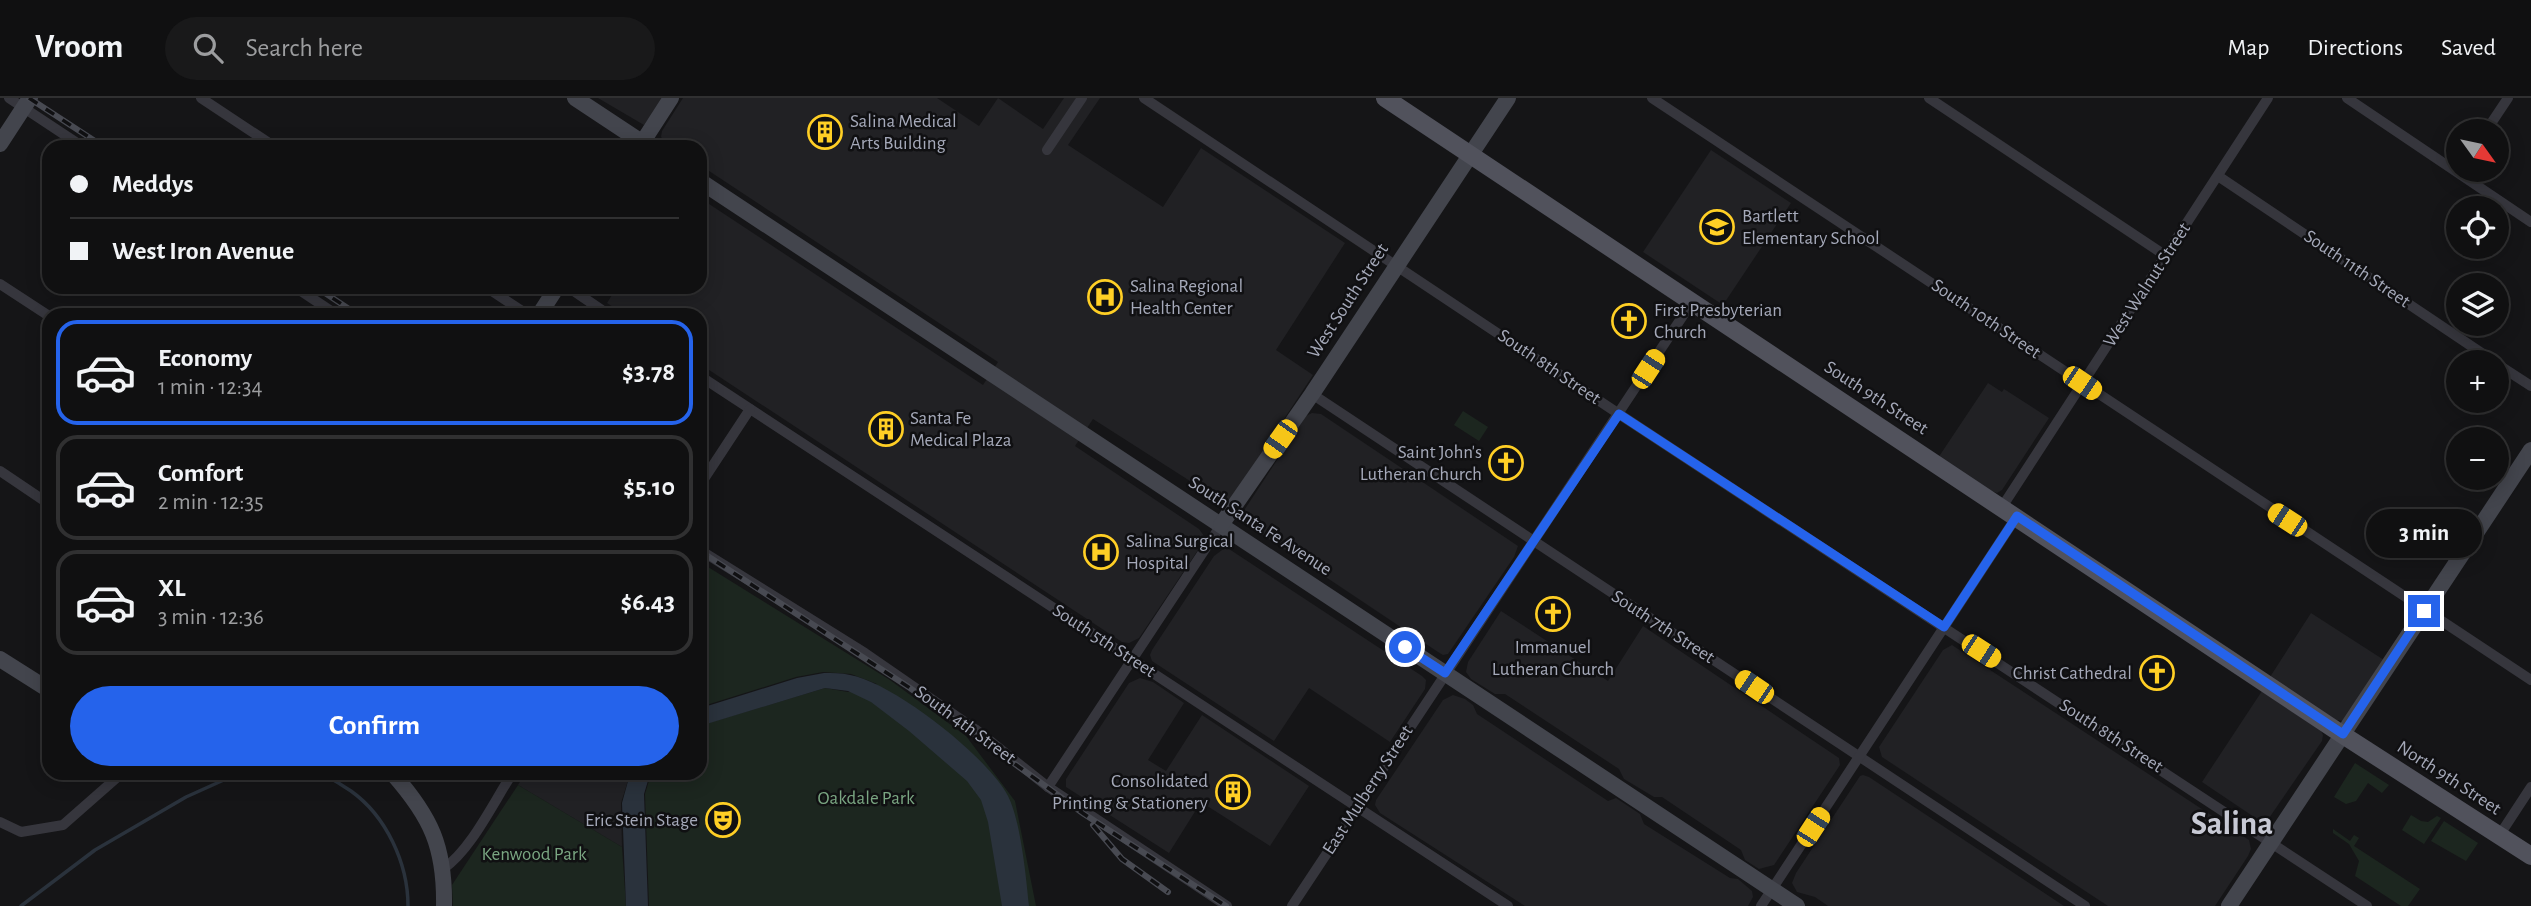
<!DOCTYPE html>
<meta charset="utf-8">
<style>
:root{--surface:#101011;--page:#19191a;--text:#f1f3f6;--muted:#9c9d9f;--line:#303031;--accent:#2563eb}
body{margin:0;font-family:"Alegreya Sans",sans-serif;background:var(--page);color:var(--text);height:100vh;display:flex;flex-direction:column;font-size:26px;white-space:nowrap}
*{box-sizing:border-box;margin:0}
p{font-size:23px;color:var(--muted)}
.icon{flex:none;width:38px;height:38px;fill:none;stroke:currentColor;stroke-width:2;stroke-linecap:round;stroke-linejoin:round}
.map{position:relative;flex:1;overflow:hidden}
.sheet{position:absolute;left:42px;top:210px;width:665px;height:472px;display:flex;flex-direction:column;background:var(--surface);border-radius:21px;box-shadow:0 4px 18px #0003,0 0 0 2px var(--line)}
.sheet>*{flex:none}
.top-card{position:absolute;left:42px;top:42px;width:665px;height:154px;border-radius:21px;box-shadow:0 4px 18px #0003,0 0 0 2px var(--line);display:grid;align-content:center;height:154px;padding:0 28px;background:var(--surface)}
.needle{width:46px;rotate:123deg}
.tools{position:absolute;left:2446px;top:21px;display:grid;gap:14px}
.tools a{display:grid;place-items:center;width:63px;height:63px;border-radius:50%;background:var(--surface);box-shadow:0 4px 18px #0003,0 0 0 2px var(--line);font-size:35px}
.end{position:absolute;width:32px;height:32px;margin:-16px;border:9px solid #2563eb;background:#fff;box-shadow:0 0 0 4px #fff}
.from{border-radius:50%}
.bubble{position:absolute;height:49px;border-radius:24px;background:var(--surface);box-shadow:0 4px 18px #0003,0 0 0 2px var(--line);font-size:23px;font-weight:700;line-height:49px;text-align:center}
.car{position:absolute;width:21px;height:42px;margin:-21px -10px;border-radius:9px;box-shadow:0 0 5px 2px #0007;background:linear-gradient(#f5c518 24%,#345 0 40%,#f5c518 0 76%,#345 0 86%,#f5c518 0)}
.top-card b{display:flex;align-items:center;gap:24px;height:66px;font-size:26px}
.top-card b+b{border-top:2px solid var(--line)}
.top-card i{width:18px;height:18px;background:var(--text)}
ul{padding:12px 0 0;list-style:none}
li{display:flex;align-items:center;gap:21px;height:105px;margin:0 14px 10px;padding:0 14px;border:4px solid var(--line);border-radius:21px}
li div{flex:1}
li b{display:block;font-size:26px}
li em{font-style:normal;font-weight:700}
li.on{border-color:var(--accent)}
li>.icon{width:63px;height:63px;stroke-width:1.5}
.primary-button{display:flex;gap:14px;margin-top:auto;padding:14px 28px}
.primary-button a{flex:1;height:80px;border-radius:42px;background:var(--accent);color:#fff;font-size:28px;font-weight:700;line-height:80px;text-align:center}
header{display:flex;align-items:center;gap:42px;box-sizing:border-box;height:98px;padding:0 35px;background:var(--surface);border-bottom:2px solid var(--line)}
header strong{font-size:33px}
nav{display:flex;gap:38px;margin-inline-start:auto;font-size:24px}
.search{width:490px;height:63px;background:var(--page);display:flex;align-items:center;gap:18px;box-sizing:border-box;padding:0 24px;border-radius:38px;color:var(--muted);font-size:26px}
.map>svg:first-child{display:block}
.built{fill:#212124}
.green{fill:#1c261f}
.water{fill:#2a323c}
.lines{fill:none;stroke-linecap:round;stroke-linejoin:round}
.stream{stroke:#2a323c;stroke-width:3.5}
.street{stroke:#36363d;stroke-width:10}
.secondary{stroke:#43454d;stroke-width:16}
.primary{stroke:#51525c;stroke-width:18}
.rail-casing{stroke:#484a52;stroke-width:6}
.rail{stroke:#101012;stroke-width:3.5;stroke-dasharray:10;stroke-linecap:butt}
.route{stroke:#2563eb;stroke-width:9}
.labels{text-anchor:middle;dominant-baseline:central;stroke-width:5;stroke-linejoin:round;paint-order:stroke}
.poi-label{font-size:19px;fill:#a5a9b9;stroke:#101012;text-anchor:start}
.street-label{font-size:19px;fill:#a5a9b9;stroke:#101012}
.park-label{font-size:19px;fill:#7aa682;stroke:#101012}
.town-label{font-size:33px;font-weight:bold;fill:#c7c9d4;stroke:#101012}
</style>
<header>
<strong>Vroom</strong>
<div class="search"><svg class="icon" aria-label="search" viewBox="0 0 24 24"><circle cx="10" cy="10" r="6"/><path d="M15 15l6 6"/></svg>Search here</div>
<nav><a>Map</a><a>Directions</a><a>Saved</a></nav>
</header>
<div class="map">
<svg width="2531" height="808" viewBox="0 0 2531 808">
<rect width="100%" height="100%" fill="#151517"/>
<!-- built -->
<g class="built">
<path d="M598 0H664L644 27Z"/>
<path d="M683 0H937L979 28 998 0 1043 31 1064 0H1100L1068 47 1163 109 1201 50 1345 145 1276 252 1313 277 1230 403 1226 406 1093 321 1075 348 1199 431 1204 438V443L1139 540 1129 545 1122 544 700 266V217H625L607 205 617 189H700V100L983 287 998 264 700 67V49H672L665 44 661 39 662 33Z"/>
<path d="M1711 52 1791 105 1723 207 1643 154Z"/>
<path d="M1988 285 2002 294 2004 291 2049 320 2002 392 1997 395 1986 391 1938 360Z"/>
<path d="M1312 315 1321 316 1518 448 1514 459 1448 556 1443 557 1438 554 1242 423 1243 414 1306 318Z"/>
<path d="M1226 449 1422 578 1426 582 1425 591 1390 644 1309 590 1274 643 1152 563 1150 557 1152 552 1214 458Z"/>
<path d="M1501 513 1608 583 1643 528 1839 660 1840 667 1774 767 1759 771 1745 762 1741 752 1662 699H1654L1624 681 1619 671 1505 596H1495L1471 581 1466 574 1468 564Z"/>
<path d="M2311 515 2384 562 2343 623 2336 622 2270 579Z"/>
<path d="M1952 547 2249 742 2251 751 2248 758 2215 808H2108L1882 659 1879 649 1943 552Z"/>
<path d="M1140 580 1153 584 1184 605 1148 662 1166 673 1202 617 1309 688 1270 748 1201 704 1169 755 1066 689V681L1129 585Z"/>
<path d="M2262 593 2321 633 2323 637 2322 643 2267 723 2257 721 2202 684Z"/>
<path d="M1453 597 1465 601 1473 607 1477 616 1608 703 1616 700 1640 716 1644 726 1730 780 1738 781 1752 793 1753 799 1748 808H1525L1380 715 1375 707 1376 702 1443 602Z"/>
<path d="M525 676H630L621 705 622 749 518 687Z"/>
<path d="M1863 677 1869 679 2064 808H1828L1815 799 1797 794 1792 785 1796 775 1860 678Z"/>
</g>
<!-- green -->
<g class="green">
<path d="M1463 313 1488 329 1479 343 1454 327Z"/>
<path d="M700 464 890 582 966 638 1015 703 1036 808H649L645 696 651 676H700V629L705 626 825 590 848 594 877 586 851 576 823 574 796 579 700 609Z"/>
<path d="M2355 665 2389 687 2382 695 2368 685 2356 703 2346 706 2334 699Z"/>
<path d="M518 687 622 749 626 808H453L452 787Z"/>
<path d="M2411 717 2421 723 2428 724 2437 718 2441 720 2424 746 2402 732Z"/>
<path d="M2444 723 2478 745 2466 763 2431 743Z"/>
<path d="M2333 731 2350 743 2354 737 2359 740 2354 748 2420 791 2408 808H2401L2355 778 2359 763 2349 746 2333 735Z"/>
</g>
<!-- water -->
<g class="water">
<path d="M824 575C832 575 842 575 850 577 894 585 988 659 1008 698 1021 724 1026 779 1029 808H1002L988 724 981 702 967 683 909 633 871 604 848 593 825 590 700 628 701 610 797 580Z"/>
<path d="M630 676H650L644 696 648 808H626L622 705Z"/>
</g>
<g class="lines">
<!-- stream -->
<g class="stream">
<path d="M323 676C332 681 342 687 351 693 386 718 408 765 408 808"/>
<path d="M21 808 95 752 186 699 237 676"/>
</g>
<!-- street -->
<g class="street">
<path d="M9 0 83 49"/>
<path d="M201 0 275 49"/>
<path d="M1144 0 1619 316 2367 808"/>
<path d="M1652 0 2531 582"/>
<path d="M1929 0 2166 158"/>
<path d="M2347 0 2531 124"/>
<path d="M2486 33 2508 0"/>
<path d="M1047 52 1082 0"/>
<path d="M2218 78 2495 264"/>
<path d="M0 186 49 218"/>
<path d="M295 189 337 217"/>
<path d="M486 189 528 217"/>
<path d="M568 189 609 217"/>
<path d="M2497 266 2531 288"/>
<path d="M700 278 1508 808"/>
<path d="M1312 296 2085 808"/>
<path d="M0 373 49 406"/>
<path d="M700 387 750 311"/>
<path d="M2002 409 2268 0"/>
<path d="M700 452 865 555 975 631 1048 689 1227 808"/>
<path d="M1048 689 1221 427"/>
<path d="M0 724 21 734 63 727 121 676"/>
<path d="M2499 738 2531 689"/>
<path d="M443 771C471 752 493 705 512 676"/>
<path d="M1292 808 1692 204"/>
<path d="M1761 808 2017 418"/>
</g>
<!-- secondary -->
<g class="secondary">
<path d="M575 0 649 49"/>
<path d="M642 45 671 0"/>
<path d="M0 46 30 0"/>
<path d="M700 83 1797 808"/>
<path d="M539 217 557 189"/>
<path d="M1221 427 1312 296 1508 0"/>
<path d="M0 561 49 592"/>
<path d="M393 676C431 719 445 749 444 808"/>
<path d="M2229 808 2531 352"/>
</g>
<!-- primary -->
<path class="primary" d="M1385 0 2343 637 2531 758"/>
<!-- rail casing -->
<g class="rail-casing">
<g id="rail">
<path d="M29 0 104 49"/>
<path d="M316 189 358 217"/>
<path d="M700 453 910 590 1084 716 1226 808"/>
<path d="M1093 727 1122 761 1168 794"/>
</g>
</g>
<!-- rail -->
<use href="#rail" class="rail"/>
</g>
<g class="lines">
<!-- route -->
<path class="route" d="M1405 549 1445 575 1619 316 1944 529 2017 418 2343 636 2424 513"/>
</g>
<!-- icons -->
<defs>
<g id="building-ring" transform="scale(1.75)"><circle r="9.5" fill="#101012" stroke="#ffcf25" stroke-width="1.5"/><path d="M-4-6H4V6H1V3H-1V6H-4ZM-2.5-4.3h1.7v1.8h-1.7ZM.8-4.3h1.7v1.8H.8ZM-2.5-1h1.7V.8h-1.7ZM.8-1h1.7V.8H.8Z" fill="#ffcf25"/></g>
<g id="school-ring" transform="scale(1.75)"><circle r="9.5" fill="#101012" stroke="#ffcf25" stroke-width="1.5"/><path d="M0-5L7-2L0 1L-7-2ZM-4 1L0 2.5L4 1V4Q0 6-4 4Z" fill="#ffcf25"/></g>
<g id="hospital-ring" transform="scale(1.75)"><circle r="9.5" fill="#101012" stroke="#ffcf25" stroke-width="1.5"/><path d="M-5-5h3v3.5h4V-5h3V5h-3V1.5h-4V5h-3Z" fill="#ffcf25"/></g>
<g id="church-ring" transform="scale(1.75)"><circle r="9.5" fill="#101012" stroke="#ffcf25" stroke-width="1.5"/><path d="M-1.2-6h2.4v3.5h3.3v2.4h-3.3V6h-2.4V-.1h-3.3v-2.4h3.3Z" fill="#ffcf25"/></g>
<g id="theatre-ring" transform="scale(1.75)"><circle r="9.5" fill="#101012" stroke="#ffcf25" stroke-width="1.5"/><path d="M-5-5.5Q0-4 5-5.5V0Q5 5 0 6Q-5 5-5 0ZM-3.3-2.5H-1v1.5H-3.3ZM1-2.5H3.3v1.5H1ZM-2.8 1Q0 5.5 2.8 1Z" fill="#ffcf25"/></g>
</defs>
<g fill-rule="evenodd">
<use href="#building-ring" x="825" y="34"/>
<use href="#school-ring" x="1717" y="129"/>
<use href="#hospital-ring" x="1105" y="199"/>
<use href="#church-ring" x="1629" y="223"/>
<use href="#building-ring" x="886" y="331"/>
<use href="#church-ring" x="1506" y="365"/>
<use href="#hospital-ring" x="1101" y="454"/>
<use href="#church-ring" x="1553" y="516"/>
<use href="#church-ring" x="2157" y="575"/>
<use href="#building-ring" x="1233" y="694"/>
<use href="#theatre-ring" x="723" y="722"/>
</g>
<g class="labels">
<!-- poi labels -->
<g class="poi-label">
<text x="850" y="23">Salina Medical<tspan x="850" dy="22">Arts Building</tspan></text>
<text x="1742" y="118">Bartlett<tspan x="1742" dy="22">Elementary School</tspan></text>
<text x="1130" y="188">Salina Regional<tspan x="1130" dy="22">Health Center</tspan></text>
<text x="1654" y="212">First Presbyterian<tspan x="1654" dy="22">Church</tspan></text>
<text x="910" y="320">Santa Fe<tspan x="910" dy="22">Medical Plaza</tspan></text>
<text x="1482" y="354" text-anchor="end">Saint John's<tspan x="1482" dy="22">Lutheran Church</tspan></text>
<text x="1126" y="443">Salina Surgical<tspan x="1126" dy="22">Hospital</tspan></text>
<text x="1553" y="549" text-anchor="middle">Immanuel<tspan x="1553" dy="22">Lutheran Church</tspan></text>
<text x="2132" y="575" text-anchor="end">Christ Cathedral</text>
<text x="1208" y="683" text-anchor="end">Consolidated<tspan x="1208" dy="22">Printing &amp; Stationery</tspan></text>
<text x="698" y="722" text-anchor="end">Eric Stein Stage</text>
</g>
<!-- street labels -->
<g class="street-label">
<text transform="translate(2357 171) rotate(34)">South 11th Street</text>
<text transform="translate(2147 187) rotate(-57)">West Walnut Street</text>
<text transform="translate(1348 203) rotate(-57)">West South Street</text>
<text transform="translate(1986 221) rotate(34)">South 10th Street</text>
<text transform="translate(1549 269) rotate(34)">South 8th Street</text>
<text transform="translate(1876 300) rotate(33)">South 9th Street</text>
<text transform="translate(1260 428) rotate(33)">South Santa Fe Avenue</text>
<text transform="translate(1663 529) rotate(33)">South 7th Street</text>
<text transform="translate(1104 543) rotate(33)">South 5th Street</text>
<text transform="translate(965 627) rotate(36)">South 4th Street</text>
<text transform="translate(2111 638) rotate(33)">South 8th Street</text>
<text transform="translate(2449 680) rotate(33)">North 9th Street</text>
<text transform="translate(1368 692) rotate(-57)">East Mulberry Street</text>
</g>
<!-- park labels -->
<g class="park-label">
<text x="866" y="700">Oakdale Park</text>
<text x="534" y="756">Kenwood Park</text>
</g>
<!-- town labels -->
<g class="town-label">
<text x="2232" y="726">Salina</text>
</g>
</g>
</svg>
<div class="tools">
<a><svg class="needle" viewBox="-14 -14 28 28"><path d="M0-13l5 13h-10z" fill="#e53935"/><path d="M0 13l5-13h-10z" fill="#9c9d9f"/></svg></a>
<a><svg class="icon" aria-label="locate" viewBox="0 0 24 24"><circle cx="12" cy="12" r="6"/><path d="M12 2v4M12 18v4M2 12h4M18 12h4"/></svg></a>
<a><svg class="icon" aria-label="layers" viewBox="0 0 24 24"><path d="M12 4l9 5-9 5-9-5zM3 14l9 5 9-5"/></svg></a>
<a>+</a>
<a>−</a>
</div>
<i class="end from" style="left:1405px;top:549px"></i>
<i class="end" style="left:2424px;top:513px"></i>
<div class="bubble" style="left:2366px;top:411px;width:116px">3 min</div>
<i class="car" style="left:1648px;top:271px;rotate:33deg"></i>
<i class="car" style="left:2082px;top:285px;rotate:124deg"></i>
<i class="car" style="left:1280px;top:341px;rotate:215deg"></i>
<i class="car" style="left:2287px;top:422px;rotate:303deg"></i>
<i class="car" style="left:1981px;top:553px;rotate:123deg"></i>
<i class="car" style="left:1754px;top:589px;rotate:304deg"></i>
<i class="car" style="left:1813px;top:729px;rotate:33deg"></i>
<div class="top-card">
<b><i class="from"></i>Meddys</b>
<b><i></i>West Iron Avenue</b>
</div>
<section class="sheet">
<ul>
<li class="on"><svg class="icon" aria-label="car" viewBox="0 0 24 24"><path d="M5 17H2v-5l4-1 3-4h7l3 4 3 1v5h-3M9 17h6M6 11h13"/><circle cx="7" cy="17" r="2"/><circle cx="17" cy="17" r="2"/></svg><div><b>Economy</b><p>1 min · 12:34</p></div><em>$3.78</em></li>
<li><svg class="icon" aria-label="car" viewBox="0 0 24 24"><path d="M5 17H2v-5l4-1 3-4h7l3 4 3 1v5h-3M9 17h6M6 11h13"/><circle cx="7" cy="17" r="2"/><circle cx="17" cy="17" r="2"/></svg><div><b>Comfort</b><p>2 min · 12:35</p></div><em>$5.10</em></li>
<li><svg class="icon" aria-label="car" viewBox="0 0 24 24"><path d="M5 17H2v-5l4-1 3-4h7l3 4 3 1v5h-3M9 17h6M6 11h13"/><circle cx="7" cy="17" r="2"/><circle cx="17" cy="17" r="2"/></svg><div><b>XL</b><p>3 min · 12:36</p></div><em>$6.43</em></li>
</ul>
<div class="primary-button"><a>Confirm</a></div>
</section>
</div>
